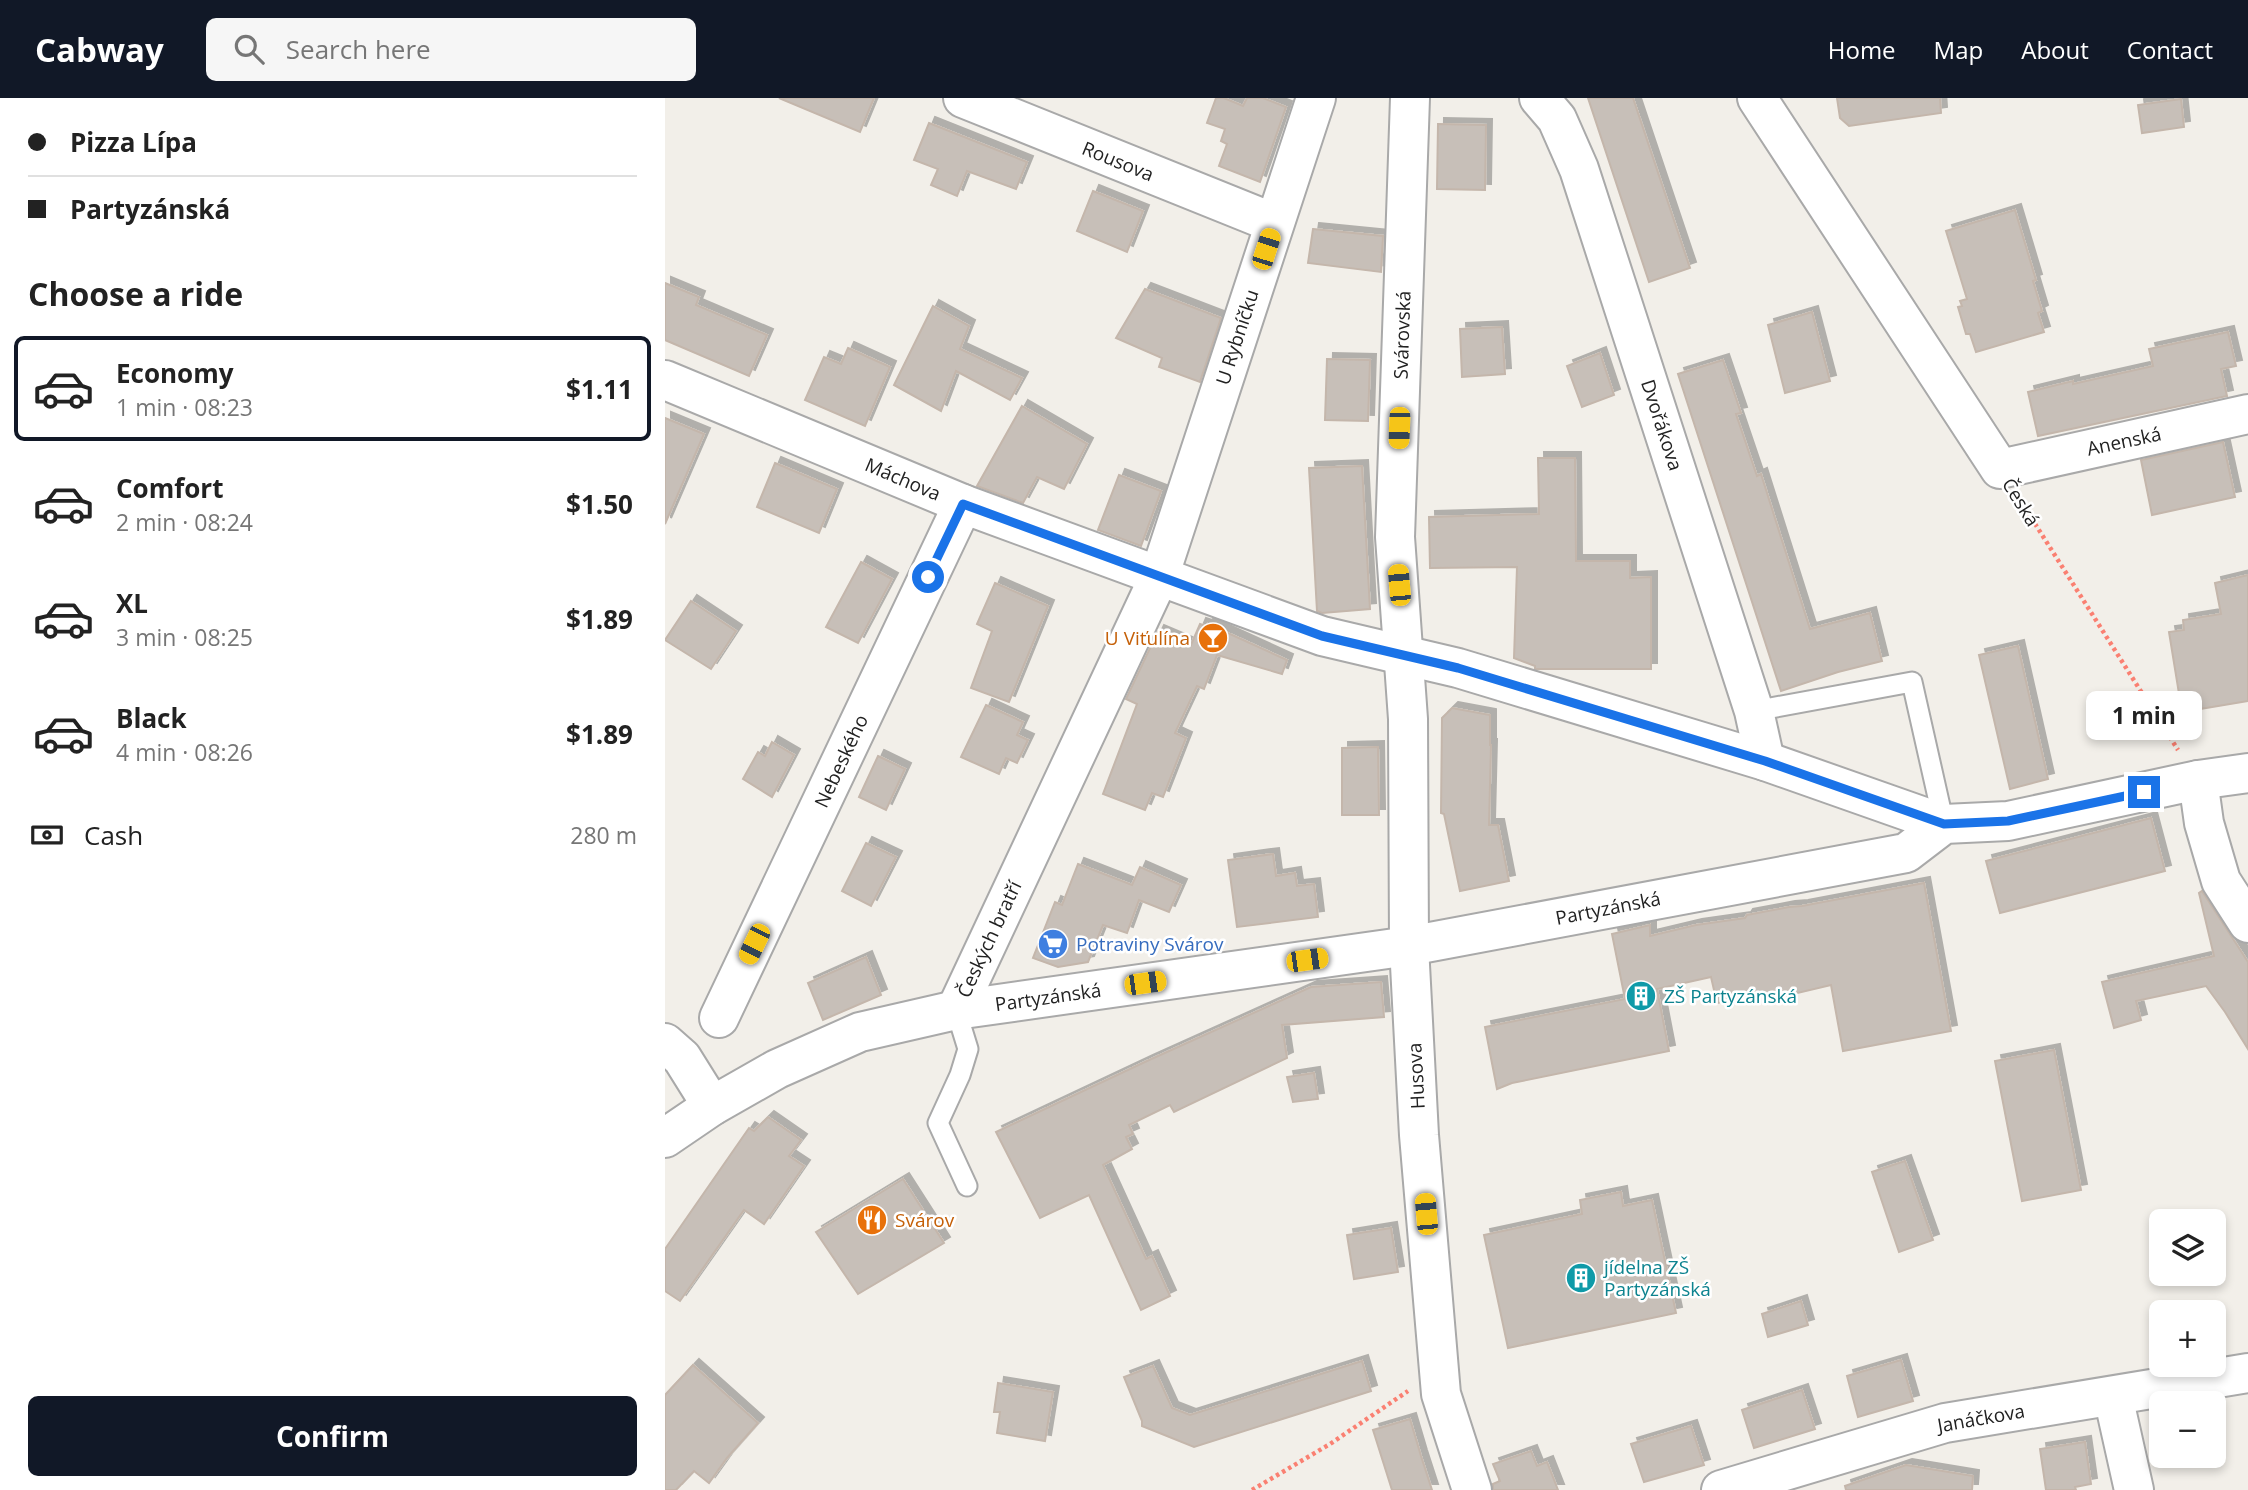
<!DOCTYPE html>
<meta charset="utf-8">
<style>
:root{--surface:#fff;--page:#f6f6f6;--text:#222;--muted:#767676;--line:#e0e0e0;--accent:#111827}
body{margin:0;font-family:"Open Sans",sans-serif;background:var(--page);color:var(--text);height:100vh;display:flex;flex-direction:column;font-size:26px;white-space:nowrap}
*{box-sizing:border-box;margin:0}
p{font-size:23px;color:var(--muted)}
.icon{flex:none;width:38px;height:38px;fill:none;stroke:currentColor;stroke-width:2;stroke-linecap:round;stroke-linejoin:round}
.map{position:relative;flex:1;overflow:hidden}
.panel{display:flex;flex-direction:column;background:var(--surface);width:665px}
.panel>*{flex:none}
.top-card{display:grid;align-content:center;height:154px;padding:0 28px;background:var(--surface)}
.buttons{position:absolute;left:1484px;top:1111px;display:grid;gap:14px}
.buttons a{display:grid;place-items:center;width:77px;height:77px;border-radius:10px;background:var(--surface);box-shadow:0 4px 10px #0003;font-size:35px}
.end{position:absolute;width:32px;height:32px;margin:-16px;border:9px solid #1a73e8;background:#fff;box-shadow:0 0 0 4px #fff}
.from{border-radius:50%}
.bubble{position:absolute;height:49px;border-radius:10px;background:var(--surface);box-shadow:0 4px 10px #0003;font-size:23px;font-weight:700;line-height:49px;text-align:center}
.car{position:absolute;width:21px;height:42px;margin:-21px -10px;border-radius:9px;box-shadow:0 0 5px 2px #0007;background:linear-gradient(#f5c518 24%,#345 0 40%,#f5c518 0 76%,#345 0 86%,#f5c518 0)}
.top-card b{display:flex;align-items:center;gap:24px;height:66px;font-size:26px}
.top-card b+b{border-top:2px solid var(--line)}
.top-card i{width:18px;height:18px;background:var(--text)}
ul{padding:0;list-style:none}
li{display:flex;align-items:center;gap:21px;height:105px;margin:0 14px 10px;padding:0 14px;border:4px solid transparent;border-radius:10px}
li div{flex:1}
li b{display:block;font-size:26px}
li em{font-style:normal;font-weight:700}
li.on{border-color:var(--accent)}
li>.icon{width:63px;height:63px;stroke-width:1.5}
h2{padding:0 28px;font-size:32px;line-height:84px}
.pay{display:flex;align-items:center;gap:18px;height:77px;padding:0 28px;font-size:26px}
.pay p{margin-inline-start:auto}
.action{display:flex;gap:14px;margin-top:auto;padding:14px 28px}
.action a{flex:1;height:80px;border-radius:10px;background:var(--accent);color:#fff;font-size:28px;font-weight:700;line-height:80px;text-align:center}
header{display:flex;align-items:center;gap:42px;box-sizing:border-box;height:98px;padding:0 35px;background:var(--accent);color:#fff}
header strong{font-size:33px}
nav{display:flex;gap:38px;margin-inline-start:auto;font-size:24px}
.search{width:490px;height:63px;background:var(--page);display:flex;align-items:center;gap:18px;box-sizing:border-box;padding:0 24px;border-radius:10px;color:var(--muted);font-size:26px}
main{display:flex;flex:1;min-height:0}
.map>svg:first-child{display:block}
.building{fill:#c7bfb8;stroke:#c4b6ab;stroke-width:2;filter:url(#shadow)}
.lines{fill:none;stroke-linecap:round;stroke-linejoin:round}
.service-casing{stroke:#a9a9a9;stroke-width:23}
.minor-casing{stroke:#a9a9a9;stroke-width:42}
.path{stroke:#fa8072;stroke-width:4.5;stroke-dasharray:3.5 3.5;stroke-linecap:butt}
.service{stroke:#fff;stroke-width:19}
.minor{stroke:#fff;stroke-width:38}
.route{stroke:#1a73e8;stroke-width:9}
.labels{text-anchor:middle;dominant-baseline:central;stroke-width:5;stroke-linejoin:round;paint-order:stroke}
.street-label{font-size:19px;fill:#222;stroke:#fff}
.food-label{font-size:19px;fill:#c56008;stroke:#fff;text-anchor:end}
.shop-label{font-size:19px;fill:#366cbe;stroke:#fff;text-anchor:start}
.culture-label{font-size:19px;fill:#0d838f;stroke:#fff;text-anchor:start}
</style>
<header>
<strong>Cabway</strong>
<div class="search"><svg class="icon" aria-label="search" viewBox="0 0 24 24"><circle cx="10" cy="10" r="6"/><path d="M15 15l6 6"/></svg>Search here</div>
<nav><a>Home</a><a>Map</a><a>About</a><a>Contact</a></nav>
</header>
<main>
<section class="panel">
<div class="top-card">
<b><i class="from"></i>Pizza Lípa</b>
<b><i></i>Partyzánská</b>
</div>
<h2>Choose a ride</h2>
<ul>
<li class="on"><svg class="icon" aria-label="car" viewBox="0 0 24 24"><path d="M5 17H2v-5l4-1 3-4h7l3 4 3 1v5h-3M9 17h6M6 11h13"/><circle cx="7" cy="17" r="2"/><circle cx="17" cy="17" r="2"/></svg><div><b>Economy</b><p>1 min · 08:23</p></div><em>$1.11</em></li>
<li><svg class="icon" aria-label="car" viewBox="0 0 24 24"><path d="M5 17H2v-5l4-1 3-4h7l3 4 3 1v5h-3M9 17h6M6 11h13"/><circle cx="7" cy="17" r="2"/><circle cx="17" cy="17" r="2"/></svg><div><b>Comfort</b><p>2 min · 08:24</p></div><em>$1.50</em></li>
<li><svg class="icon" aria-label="car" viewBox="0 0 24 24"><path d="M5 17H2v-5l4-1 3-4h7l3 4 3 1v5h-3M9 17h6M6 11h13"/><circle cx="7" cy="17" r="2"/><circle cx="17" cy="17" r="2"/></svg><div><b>XL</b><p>3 min · 08:25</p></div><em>$1.89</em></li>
<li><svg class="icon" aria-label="car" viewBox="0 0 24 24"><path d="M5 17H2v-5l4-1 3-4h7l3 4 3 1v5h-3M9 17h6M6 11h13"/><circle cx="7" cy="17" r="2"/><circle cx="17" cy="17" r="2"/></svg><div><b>Black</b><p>4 min · 08:26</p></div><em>$1.89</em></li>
</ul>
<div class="pay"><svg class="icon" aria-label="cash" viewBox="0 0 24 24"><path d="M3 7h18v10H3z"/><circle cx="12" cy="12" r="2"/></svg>Cash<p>280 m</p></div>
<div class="action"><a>Confirm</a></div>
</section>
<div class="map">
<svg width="1583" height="1392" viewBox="0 0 1583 1392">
<defs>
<filter id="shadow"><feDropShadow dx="6" dy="-6" stdDeviation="0" flood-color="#0004"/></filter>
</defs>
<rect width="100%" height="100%" fill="#f2efe9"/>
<!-- building -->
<g class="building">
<path d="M114 0H209L195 34Z"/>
<path d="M551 0H559L578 8 582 0H598L621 9 595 84 554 68 562 46 556 43 560 31 542 25Z"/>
<path d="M923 0H968L1025 170 984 184Z"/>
<path d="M1172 0H1275L1276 15 1184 28 1175 20Z"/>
<path d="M1516 1 1519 29 1477 35 1473 7Z"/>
<path d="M264 25 362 64 351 91 302 73 292 98 266 87 273 71 249 62Z"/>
<path d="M773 26 821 27 820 92 772 91Z"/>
<path d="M428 93 478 113 462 154 412 133Z"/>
<path d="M1350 112 1371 182 1368 183 1377 213 1373 215 1379 234 1311 254 1305 236H1301L1293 209 1297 208 1295 203 1302 201 1281 133Z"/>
<path d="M648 131 718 138 716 174 643 165Z"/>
<path d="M0 185 34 199 31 207 102 237 84 278 0 242Z"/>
<path d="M480 191 556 220 535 284 494 269 497 260 451 240Z"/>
<path d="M268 208 304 228 295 251 357 280 345 302 291 273 276 313 229 287Z"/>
<path d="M1147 214 1165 283 1120 295 1103 227Z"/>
<path d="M837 229 840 276 797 279 795 231Z"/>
<path d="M1563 234 1571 268 1556 271 1562 298 1373 338 1363 294 1408 283V286L1488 268 1484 251Z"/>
<path d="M183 250 225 269 200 328 140 302 159 259 176 266Z"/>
<path d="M935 255 949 297 917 309 902 268Z"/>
<path d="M662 261 705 262 703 323 660 322Z"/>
<path d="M1058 262 1076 315 1071 316 1092 378 1096 376 1145 531 1205 515 1217 563 1173 574 1116 593 1013 276Z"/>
<path d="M357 308 422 346 399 391 372 379 358 405 312 388Z"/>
<path d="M0 320 39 336 0 426Z"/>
<path d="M1558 344 1570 399 1487 417 1476 362Z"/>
<path d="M873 360H910L911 463H965V480L986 479V571H870V568L849 560 852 469 765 470 764 419 874 416Z"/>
<path d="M110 365 172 391 154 435 92 409Z"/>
<path d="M697 368 705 511 657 515 652 513 644 370Z"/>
<path d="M454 377 496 393 476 448 433 432Z"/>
<path d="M196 464 227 481 193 545 161 529Z"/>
<path d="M1583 477V603L1517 614 1504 534 1519 532 1518 522 1556 516 1550 485Z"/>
<path d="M330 485 383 508 344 604 306 590 327 533 312 526Z"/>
<path d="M26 503 71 533 46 571 0 542Z"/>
<path d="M535 526 541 528 543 526 622 562 617 576 552 557 539 591 532 588 510 635 521 640 498 699 487 695 480 712 438 696 472 606 461 601 493 533 526 547Z"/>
<path d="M1353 548 1383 681 1345 691 1314 557Z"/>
<path d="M321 607 358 624 352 637 363 642 352 665 341 660 334 676 296 659Z"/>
<path d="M787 610 825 617V647H826L824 727H833L844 783 795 793 779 716 776 715 777 620Z"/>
<path d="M107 644 129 657 107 699 78 681 93 654 100 658Z"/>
<path d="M713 649 714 717H677V650Z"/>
<path d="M213 658 240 671 221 712 194 699Z"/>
<path d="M1486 720 1500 773 1335 815 1321 763Z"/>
<path d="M201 745 231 759 206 808 177 793Z"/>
<path d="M608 756 611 778 630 775 632 788 649 786 653 819 572 829 563 762Z"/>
<path d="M413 766 467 787 475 769 516 787 504 814 474 802 462 835 438 827 423 864 393 869 368 860 390 804 397 807Z"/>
<path d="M1259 785 1286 933 1178 953 1166 887 1099 903 1097 895 1052 905 1046 879 992 891 1004 953 847 985 832 991 820 929 960 901 947 836 985 827V838L1031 827 1080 820 1082 817 1124 809 1137 808Z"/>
<path d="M1537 793 1583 864V951L1560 914 1541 888 1471 903 1476 922 1449 930 1437 884 1549 858 1534 795Z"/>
<path d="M201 859 216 897 158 922 143 885Z"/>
<path d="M716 884 719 919 617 927 622 960 509 1014 505 1007 464 1027 468 1036 461 1039 467 1051 438 1067 481 1161 487 1158 505 1198 476 1212 424 1097 375 1120 331 1034 482 963 646 889Z"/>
<path d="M1389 952 1416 1092 1357 1103 1330 963Z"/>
<path d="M649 975 653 1001 628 1004 622 979Z"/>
<path d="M103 1019 136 1042 124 1058 139 1068 99 1126 79 1112 15 1203 0 1193V1151L84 1030 89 1033Z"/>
<path d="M1240 1063 1268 1142 1234 1154 1207 1074Z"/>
<path d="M238 1081 279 1145 193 1196 151 1134Z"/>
<path d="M956 1094 958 1108 987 1102 1011 1215 843 1250 819 1137 917 1116 915 1102Z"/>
<path d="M726 1130 733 1174 689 1181 682 1137Z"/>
<path d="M1136 1203 1143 1227 1103 1239 1097 1216Z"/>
<path d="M1236 1262 1248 1303 1193 1319 1182 1278Z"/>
<path d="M697 1263 706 1293 529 1349 477 1328V1323L459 1279 488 1268 507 1310 525 1317Z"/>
<path d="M28 1267 93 1325 62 1360 44 1385 29 1373 11 1392H0V1297Z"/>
<path d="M333 1285 388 1294 380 1343 332 1335 335 1314H329Z"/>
<path d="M1137 1292 1150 1331 1089 1350 1077 1312Z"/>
<path d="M745 1321 756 1358 767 1392H727L708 1332Z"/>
<path d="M1026 1328 1039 1367 979 1384 966 1346Z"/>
<path d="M1420 1344 1426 1386 1410 1389 1411 1392H1381L1375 1351Z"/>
<path d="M866 1353 872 1368 882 1364 893 1392H828V1386L835 1383 828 1366Z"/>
<path d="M1241 1367 1308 1378 1307 1392H1181L1180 1388Z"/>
</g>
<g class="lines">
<!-- service casing -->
<g class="service-casing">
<g id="service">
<path d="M1089 613 1247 584 1279 726"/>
<path d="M291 912 303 951 295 977 273 1025 302 1088"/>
</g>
</g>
<!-- minor casing -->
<g class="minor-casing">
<g id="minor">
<path d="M298 0 609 125"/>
<path d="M745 0 730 439 743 621 744 848 754 1037 776 1296 807 1392"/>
<path d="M874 0 892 21 914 71 1089 613 1100 663"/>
<path d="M1092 0 1335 371 1583 316"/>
<path d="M0 282 298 406 657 538 793 570 1100 663 1279 726"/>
<path d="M1533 682 1539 725 1556 783 1583 825"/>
<path d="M291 912 494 479 651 0"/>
<path d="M54 920 298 406"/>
<path d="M0 945 17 960 47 1008"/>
<path d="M0 1040 47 1008 112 971 195 934 291 912 744 848 1241 755 1279 726 1343 723 1533 682 1583 675"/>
<path d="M1448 1298 1469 1392"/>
<path d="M1056 1392 1280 1325 1583 1275"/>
</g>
</g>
<!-- path -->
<g class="path">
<path d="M1355 402 1513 652"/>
<path d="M587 1392 665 1346 743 1293"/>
</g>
<!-- service -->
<use href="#service" class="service"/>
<!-- minor -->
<use href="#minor" class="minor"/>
</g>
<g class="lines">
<!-- route -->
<path class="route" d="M263 479 298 406 657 538 793 570 1100 663 1279 726 1343 723 1479 694"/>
</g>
<!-- icons -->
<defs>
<g id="bar-disc" transform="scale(1.575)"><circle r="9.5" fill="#e8710a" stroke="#fff"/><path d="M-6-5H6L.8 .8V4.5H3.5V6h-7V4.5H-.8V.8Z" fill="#fff"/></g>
<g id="supermarket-disc" transform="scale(1.575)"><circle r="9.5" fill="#3f7fe0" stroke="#fff"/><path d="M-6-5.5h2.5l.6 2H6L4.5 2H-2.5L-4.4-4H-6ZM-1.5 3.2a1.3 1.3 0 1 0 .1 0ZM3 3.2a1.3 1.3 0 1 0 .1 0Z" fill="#fff"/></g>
<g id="building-disc" transform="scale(1.575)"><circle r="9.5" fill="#0f9aa8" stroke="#fff"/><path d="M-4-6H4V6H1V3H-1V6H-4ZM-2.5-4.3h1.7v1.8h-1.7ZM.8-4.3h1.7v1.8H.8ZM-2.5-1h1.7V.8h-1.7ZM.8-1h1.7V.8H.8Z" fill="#fff"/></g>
<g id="restaurant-disc" transform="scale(1.575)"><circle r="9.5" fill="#e8710a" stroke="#fff"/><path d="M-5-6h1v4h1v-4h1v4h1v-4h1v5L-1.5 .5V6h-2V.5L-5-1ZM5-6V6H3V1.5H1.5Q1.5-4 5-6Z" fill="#fff"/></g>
</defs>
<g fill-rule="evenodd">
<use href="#bar-disc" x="548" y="540"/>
<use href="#supermarket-disc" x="388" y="846"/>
<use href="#building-disc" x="976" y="898"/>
<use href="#restaurant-disc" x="207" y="1122"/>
<use href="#building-disc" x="916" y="1180"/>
</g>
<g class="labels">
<!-- street labels -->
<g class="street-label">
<text transform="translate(453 63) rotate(22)">Rousova</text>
<text transform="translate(737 237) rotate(-88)">Svárovská</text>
<text transform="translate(572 239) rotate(-72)">U Rybníčku</text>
<text transform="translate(997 327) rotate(72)">Dvořákova</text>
<text transform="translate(1459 343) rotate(-12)">Anenská</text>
<text transform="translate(238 381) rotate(23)">Máchova</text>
<text transform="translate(1356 404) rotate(58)">Česká</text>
<text transform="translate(176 663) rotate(-65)">Nebeského</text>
<text transform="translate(943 810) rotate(-11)">Partyzánská</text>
<text transform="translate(324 841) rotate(-65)">Českých bratří</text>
<text transform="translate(383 899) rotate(-8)">Partyzánská</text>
<text transform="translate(751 978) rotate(-93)">Husova</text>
<text transform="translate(1316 1320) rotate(-10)">Janáčkova</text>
</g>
<!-- food labels -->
<g class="food-label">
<text x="525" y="540">U Viťulína</text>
<text x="230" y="1122" text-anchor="start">Svárov</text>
</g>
<!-- shop labels -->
<g class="shop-label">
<text x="411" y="846">Potraviny Svárov</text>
</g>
<!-- culture labels -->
<g class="culture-label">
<text x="999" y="898">ZŠ Partyzánská</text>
<text x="939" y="1169">jídelna ZŠ<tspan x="939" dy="22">Partyzánská</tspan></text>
</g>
</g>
</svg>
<div class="buttons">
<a><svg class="icon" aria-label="layers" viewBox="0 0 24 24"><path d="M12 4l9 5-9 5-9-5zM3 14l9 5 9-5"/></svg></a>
<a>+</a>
<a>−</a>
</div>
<i class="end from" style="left:263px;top:479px"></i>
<i class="end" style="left:1479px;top:694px"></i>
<div class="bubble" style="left:1421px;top:593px;width:116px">1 min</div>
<i class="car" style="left:601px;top:151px;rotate:18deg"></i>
<i class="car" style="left:734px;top:330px;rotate:182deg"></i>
<i class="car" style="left:734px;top:487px;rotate:355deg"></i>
<i class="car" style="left:89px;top:846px;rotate:206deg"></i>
<i class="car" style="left:642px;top:862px;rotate:82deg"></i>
<i class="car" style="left:480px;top:885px;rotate:82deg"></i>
<i class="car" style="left:761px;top:1116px;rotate:355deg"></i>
</div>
</main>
